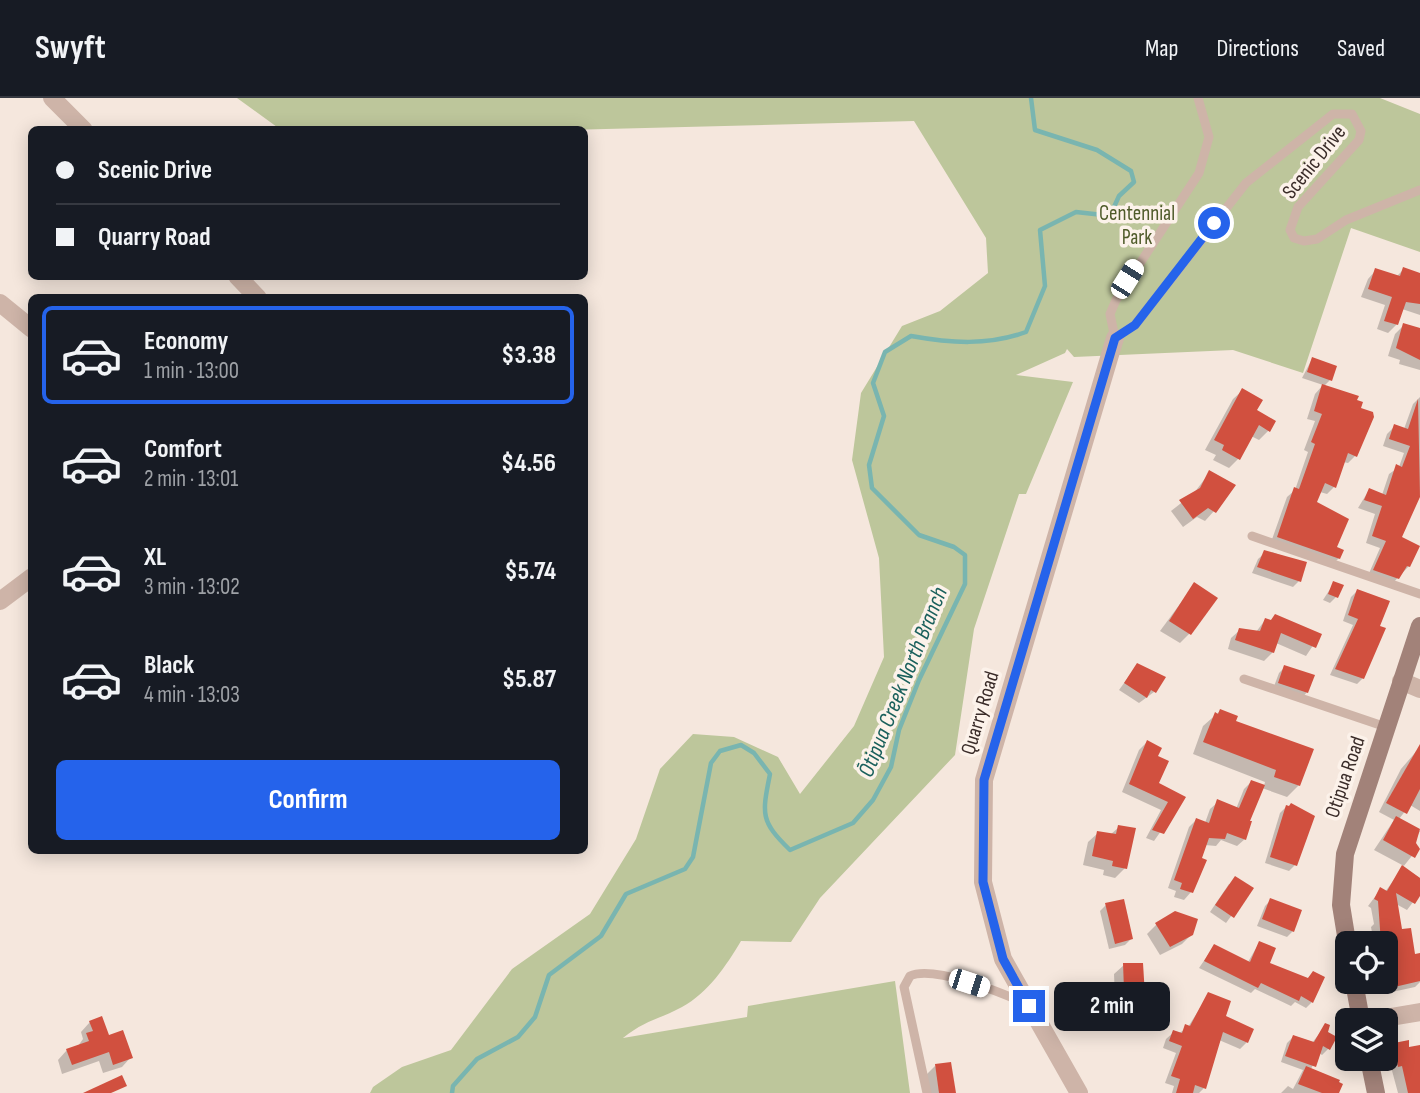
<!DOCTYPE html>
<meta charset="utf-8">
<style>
:root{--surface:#171b24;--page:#242831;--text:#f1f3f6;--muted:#9ea1a6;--line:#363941;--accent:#2563eb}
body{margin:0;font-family:"Sofia Sans Condensed",sans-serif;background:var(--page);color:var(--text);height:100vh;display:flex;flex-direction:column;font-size:26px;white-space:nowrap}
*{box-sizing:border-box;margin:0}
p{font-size:23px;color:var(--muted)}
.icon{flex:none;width:38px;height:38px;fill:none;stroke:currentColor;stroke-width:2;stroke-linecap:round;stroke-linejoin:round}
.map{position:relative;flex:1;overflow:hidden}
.details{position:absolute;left:28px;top:196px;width:560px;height:560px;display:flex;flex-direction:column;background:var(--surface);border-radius:10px;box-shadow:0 4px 18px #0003}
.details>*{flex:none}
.guide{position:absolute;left:28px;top:28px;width:560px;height:154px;border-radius:10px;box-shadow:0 4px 18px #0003;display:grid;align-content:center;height:154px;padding:0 28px;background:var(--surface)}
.fabs{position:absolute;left:1335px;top:833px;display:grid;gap:14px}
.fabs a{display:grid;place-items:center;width:63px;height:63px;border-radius:10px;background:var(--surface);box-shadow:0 4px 18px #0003;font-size:35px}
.end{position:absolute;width:32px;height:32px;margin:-16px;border:9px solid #2563eb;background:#fff;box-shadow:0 0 0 4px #fff}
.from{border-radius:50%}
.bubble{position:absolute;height:49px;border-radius:10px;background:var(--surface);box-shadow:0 4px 18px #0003;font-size:23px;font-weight:700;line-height:49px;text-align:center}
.car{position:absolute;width:21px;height:42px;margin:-21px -10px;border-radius:9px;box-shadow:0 0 5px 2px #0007;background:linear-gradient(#fff 24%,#345 0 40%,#fff 0 76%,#345 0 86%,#fff 0)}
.guide b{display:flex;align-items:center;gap:24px;height:66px;font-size:26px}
.guide b+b{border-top:2px solid var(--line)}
.guide i{width:18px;height:18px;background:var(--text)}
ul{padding:12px 0 0;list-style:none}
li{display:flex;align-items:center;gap:21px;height:98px;margin:0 14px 10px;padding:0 14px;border:4px solid transparent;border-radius:10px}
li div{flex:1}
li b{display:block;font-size:26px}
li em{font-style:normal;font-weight:700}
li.current{border-color:var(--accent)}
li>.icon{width:63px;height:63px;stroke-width:1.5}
.primary-button{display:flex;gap:14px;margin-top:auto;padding:14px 28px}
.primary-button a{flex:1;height:80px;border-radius:10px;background:var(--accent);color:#fff;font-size:28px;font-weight:700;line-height:80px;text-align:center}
header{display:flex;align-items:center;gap:42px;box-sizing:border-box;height:98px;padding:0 35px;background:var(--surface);border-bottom:2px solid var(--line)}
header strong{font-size:33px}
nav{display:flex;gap:38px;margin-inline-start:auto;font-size:24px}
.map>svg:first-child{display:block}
.green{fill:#bdc69b}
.shadow{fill:#0003}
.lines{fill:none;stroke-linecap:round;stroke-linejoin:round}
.stream{stroke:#79b5b0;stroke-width:4.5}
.building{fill:#d1503f}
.lane{stroke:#ceb4a8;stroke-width:9}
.street{stroke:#ceb4a8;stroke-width:18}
.secondary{stroke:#a28279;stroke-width:18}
.route{stroke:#2563eb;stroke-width:9}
.labels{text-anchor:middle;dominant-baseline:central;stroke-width:7;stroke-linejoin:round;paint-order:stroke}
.street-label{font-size:21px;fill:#3a2c29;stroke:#fcf2ea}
.park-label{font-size:21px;fill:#4f5b2a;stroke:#fcf2ea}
.water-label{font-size:23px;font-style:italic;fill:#1a605c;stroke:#fcf2ea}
</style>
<header>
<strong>Swyft</strong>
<nav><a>Map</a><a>Directions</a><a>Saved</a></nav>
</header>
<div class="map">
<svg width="1420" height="995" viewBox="0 0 1420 995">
<rect width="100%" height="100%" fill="#f5e7dd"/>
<!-- green -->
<path class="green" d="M237 0H1380L1420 16V154L1351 130 1303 275 1233 252 1074 259 1067 251 1065 255 1016 277 1073 284 1026 396H1019L974 531 955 657 820 800 791 844 741 843C726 868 708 895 682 909 660 921 645 922 623 940L747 919 748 908 895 883 910 995H370L373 989 402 969 451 952 512 871 590 816 636 741 660 671 693 636 734 639 778 659 800 696 854 628 884 559 879 460 852 362 861 295 902 228 940 213 988 175 986 140 914 23 566 32H301L277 29Z"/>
<!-- shadow -->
<g class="shadow">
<path d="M1404 171 1420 188V217L1402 211 1397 226 1388 235 1377 231 1385 207 1361 199 1368 181 1376 172 1396 179Z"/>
<path d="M1404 227 1420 232V272L1399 266 1400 262 1388 258 1395 236Z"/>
<path d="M1312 261 1330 282 1324 288 1355 358 1348 365 1343 364 1334 389 1327 396 1320 394 1315 405 1339 460 1331 468 1270 447 1287 399 1295 392 1308 354 1304 352 1315 323 1307 321 1315 296 1323 287 1302 280Z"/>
<path d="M1243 292 1269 332 1259 342 1251 338 1238 361 1229 370 1213 362 1216 357 1205 352 1233 301Z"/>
<path d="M1420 299V394L1400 440 1409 468 1390 488 1367 480 1380 450 1366 445 1375 416 1358 410 1369 392 1382 397 1389 376 1399 369 1404 355 1383 348 1387 336 1395 328 1404 331 1413 306Z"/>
<path d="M1210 374 1214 413 1205 423 1197 419 1183 429 1171 413 1194 395Z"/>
<path d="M1272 454 1305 466 1299 483 1293 489 1252 475 1258 461 1265 455Z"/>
<path d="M1334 485 1336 499 1330 505 1323 502Z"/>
<path d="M1194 487 1189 536 1180 545 1160 533Z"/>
<path d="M1357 493 1363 580 1357 586 1330 577 1353 527 1343 523 1351 499Z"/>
<path d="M1275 518 1320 537 1306 558 1276 545 1273 554 1264 563 1228 551 1231 540 1240 532 1256 534 1265 522 1270 523Z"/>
<path d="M1137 567 1154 594 1139 605 1119 592Z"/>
<path d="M1285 569 1307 594 1301 601 1273 591 1279 575Z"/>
<path d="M1220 613 1299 687 1287 699 1262 690 1248 723 1245 741 1237 748 1221 742 1216 748 1205 747 1191 794 1184 802 1174 799 1176 793 1168 790 1189 729 1196 722 1205 725 1210 711 1218 704 1236 711 1244 691 1251 684 1264 688 1265 684 1193 656 1203 628Z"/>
<path d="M1147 644 1156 659 1157 685 1184 700 1154 743 1146 740 1161 712 1122 694 1139 652Z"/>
<path d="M1420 649V713L1410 707 1399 721 1420 733 1413 746 1419 749 1403 769 1420 780V795L1407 812 1396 806 1401 833 1414 859 1420 857V884L1415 889 1383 896 1381 884H1386V845H1374L1371 829 1374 826 1371 810 1368 808 1381 791 1385 794 1404 768 1374 752 1394 722 1379 714 1401 671Z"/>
<path d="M1286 709 1295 767 1289 773 1265 765 1280 715Z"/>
<path d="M1119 729 1125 770 1115 780 1103 777 1104 772 1083 767 1088 744 1098 735 1110 737Z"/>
<path d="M1229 786 1251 791 1226 825 1210 814Z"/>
<path d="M1271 802 1293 833 1287 839 1257 828 1265 808Z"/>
<path d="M1106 807 1131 841 1125 847 1109 851 1100 813Z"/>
<path d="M1157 826 1192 836 1182 846 1160 857 1147 836Z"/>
<path d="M1259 845 1268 866 1307 881 1313 875 1312 904 1306 910 1295 904 1291 908 1255 891 1251 895 1199 870 1214 848 1248 864Z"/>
<path d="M1124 867 1144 913 1134 922H1120V901H1115L1114 876Z"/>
<path d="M1209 896 1223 919 1247 944 1240 951 1219 942 1204 990 1199 995H1172L1174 988 1165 985 1176 955 1163 950 1166 941 1174 934 1178 936 1188 929Z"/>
<path d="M90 924 131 959 122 969 103 975 99 963 62 976 58 962 67 952 78 948 83 941 81 934Z"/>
<path d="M1326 927 1328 951 1322 957 1319 955 1311 971 1338 995H1281L1288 988 1293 991 1303 972 1281 964 1287 945 1293 939 1312 945Z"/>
<path d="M1395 947 1407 952 1420 949V995H1398L1387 954Z"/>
<path d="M935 968 954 995H927L924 979Z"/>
</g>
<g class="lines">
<!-- stream -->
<path class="stream" d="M452 995 453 988 477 961 518 939 535 919 549 877 601 838 626 796 685 771 693 759 711 665 720 653 741 647 754 655 770 676C762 716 760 723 790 752L853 725 873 702 891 669 899 632 919 582 965 486V457L954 449 919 437 872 390 869 367 884 318 873 285 885 254 911 238C950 245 988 248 1026 234L1045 188 1040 132 1076 114 1103 117 1114 109 1119 98 1134 84 1131 73 1097 52 1035 32 1031 0"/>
</g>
<!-- building -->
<g class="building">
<path d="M1403 169 1420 175V206L1406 204 1398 227 1384 223 1392 199 1368 191 1375 170 1400 178Z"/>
<path d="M1403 225 1420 230V262L1396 250Z"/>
<path d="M1312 259 1337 268 1332 283 1307 274Z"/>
<path d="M1322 286 1359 298 1357 302 1363 304 1361 310 1373 314 1374 319 1357 359 1348 355 1336 390 1325 385 1317 404 1349 421 1337 449 1344 452 1340 461 1277 439 1294 389 1299 391 1315 346 1311 344 1322 316 1314 313Z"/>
<path d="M1242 290 1263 302 1257 312 1276 323 1270 334 1259 327 1240 362 1222 352 1224 347 1214 342Z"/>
<path d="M1418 301 1420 399 1402 439 1420 448 1410 469 1407 468 1399 481 1373 472 1386 443 1372 438 1382 408 1364 402 1369 390 1386 397 1396 366 1402 369 1410 348 1389 341 1394 326 1408 331Z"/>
<path d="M1209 372 1236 387 1216 415 1208 410 1193 421 1179 402 1200 390Z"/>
<path d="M1264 452 1307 464 1301 484 1257 469Z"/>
<path d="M1333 483 1344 487 1338 500 1328 496Z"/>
<path d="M1194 484 1218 500 1191 537 1169 523Z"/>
<path d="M1357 491 1390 503 1380 528 1386 530 1364 581 1335 571 1358 521 1348 517Z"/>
<path d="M1275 516 1322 536 1316 550 1281 535 1274 555 1235 542 1239 530 1260 533 1265 520 1271 522Z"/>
<path d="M1137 565 1166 579 1156 595 1151 592 1147 600 1124 585Z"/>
<path d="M1284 567 1315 577 1308 595 1278 585Z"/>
<path d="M1220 611 1238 618 1236 623 1314 651 1300 688 1274 679 1276 672 1203 644 1215 614 1218 616Z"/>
<path d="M1147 642 1162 650 1158 658 1169 663 1159 685 1186 699 1164 736 1152 732 1168 704 1129 686Z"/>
<path d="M1420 646V691L1407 716 1386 705Z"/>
<path d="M1251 682 1265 687 1250 723H1252L1246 742 1227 735 1225 741 1209 740 1202 760 1207 762 1193 795 1180 791 1182 785 1174 782 1196 720 1209 725 1217 701 1239 710Z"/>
<path d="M1291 705 1315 718 1297 768 1270 759 1286 707 1289 708Z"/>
<path d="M1396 718 1420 731 1416 745 1420 751 1415 760 1383 742Z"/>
<path d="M1118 727 1136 730 1127 771 1112 768 1113 763 1092 758 1097 733 1116 736Z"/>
<path d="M1402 767 1420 780V798L1415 806 1396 795 1402 831 1411 830 1415 856 1420 855V883L1390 890 1386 844 1381 845 1378 803 1374 801 1380 789 1387 793Z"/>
<path d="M1235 778 1254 790 1234 820 1215 807Z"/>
<path d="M1270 800 1302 812 1294 834 1262 821Z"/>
<path d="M1124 801 1133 841 1115 846 1105 805Z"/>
<path d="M1175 813 1198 821 1193 837 1170 849 1155 825Z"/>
<path d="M1259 843 1276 850 1270 865 1308 880 1313 873 1325 879 1313 905 1301 898 1299 903 1261 885 1258 890 1204 863 1214 846 1250 864Z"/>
<path d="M1123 865H1143L1146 914 1128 913 1129 892H1124Z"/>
<path d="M1208 894 1231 903 1226 918 1254 931 1248 945 1223 934 1206 991 1195 987 1193 995H1176L1180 981 1171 978 1182 948 1169 943 1173 932 1182 935 1185 926 1190 928Z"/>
<path d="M102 918 109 937 123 932 133 960 113 967 109 954 72 967 66 951 89 943 86 935 93 933 89 923Z"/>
<path d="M1325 925 1330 927 1328 934 1337 939 1330 952 1323 948 1316 969 1285 958 1293 937 1314 944Z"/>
<path d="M1409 942V949L1420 947V995H1408L1402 968 1398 969 1394 945Z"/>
<path d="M951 964 956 995H939L935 966Z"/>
<path d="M1306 968 1340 982 1339 984 1343 986 1339 995H1322L1298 986Z"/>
<path d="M122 977 127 988 111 995H83Z"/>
</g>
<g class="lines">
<!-- lane -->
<g class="lane">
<path d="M1198 0 1209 39 1199 75 1116 202 1110 216 1115 240 1135 227 1246 85 1333 16H1352L1361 33 1359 42 1298 109 1290 132 1294 140 1304 143 1317 141 1346 122 1420 92"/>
<path d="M1252 438 1420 496"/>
<path d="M1244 581 1386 629"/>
<path d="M927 995 904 889 910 878C933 867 1003 895 1026 906"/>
</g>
<!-- street -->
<g class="street">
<path d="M52 0 84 32"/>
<path d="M237 178 258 200"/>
<path d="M0 205 32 231"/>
<path d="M0 503 32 479"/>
<path d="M1401 583 1420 591"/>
<path d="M1373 922 1420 914"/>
<path d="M1079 995 1003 861 983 784 984 682 1115 240"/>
</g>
<!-- secondary -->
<g class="secondary">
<path d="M1348 850 1341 807 1345 756 1420 528"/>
<path d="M1354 884 1361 922"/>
<path d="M1369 961 1376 995"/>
</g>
</g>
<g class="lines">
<!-- route -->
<path class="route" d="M1029 908 1003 861 983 784 984 682 1115 240 1135 227 1214 125"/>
</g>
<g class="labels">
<!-- street labels -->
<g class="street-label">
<text transform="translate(1314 64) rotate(-51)">Scenic Drive</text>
<text transform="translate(980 615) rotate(-73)">Quarry Road</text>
<text transform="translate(1345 679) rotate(-71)">Otipua Road</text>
</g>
<!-- park labels -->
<g class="park-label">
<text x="1137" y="115">Centennial<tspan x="1137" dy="24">Park</tspan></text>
</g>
<!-- water labels -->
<g class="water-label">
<text transform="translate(903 584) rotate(-68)">Ōtipua Creek North Branch</text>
</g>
</g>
</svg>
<div class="fabs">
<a><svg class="icon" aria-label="locate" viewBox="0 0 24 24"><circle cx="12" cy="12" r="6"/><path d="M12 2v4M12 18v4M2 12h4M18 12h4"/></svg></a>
<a><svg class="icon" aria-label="layers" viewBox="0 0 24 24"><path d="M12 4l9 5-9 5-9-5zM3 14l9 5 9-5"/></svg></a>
</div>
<i class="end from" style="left:1214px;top:125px"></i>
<i class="end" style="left:1029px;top:908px"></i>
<div class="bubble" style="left:1054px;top:884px;width:116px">2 min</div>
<i class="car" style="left:1127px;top:181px;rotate:32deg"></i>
<i class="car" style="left:969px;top:885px;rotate:108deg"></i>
<div class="guide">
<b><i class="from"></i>Scenic Drive</b>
<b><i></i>Quarry Road</b>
</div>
<section class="details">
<ul>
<li class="current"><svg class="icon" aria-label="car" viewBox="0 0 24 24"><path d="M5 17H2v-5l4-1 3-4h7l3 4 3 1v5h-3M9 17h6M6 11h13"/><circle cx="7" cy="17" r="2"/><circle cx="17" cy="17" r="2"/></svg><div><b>Economy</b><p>1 min · 13:00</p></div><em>$3.38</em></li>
<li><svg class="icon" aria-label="car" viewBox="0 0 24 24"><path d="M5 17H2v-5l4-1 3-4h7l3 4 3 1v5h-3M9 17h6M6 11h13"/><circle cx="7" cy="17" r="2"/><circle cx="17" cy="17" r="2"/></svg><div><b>Comfort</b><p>2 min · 13:01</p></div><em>$4.56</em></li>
<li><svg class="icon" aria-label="car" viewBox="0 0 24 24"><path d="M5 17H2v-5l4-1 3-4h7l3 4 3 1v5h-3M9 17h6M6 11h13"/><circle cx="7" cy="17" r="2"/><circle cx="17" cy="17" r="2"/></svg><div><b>XL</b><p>3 min · 13:02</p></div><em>$5.74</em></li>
<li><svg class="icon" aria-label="car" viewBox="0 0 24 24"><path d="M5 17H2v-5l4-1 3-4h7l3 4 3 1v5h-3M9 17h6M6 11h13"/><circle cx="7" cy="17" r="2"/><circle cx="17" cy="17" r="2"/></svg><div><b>Black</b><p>4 min · 13:03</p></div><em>$5.87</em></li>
</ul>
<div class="primary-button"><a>Confirm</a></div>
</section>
</div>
